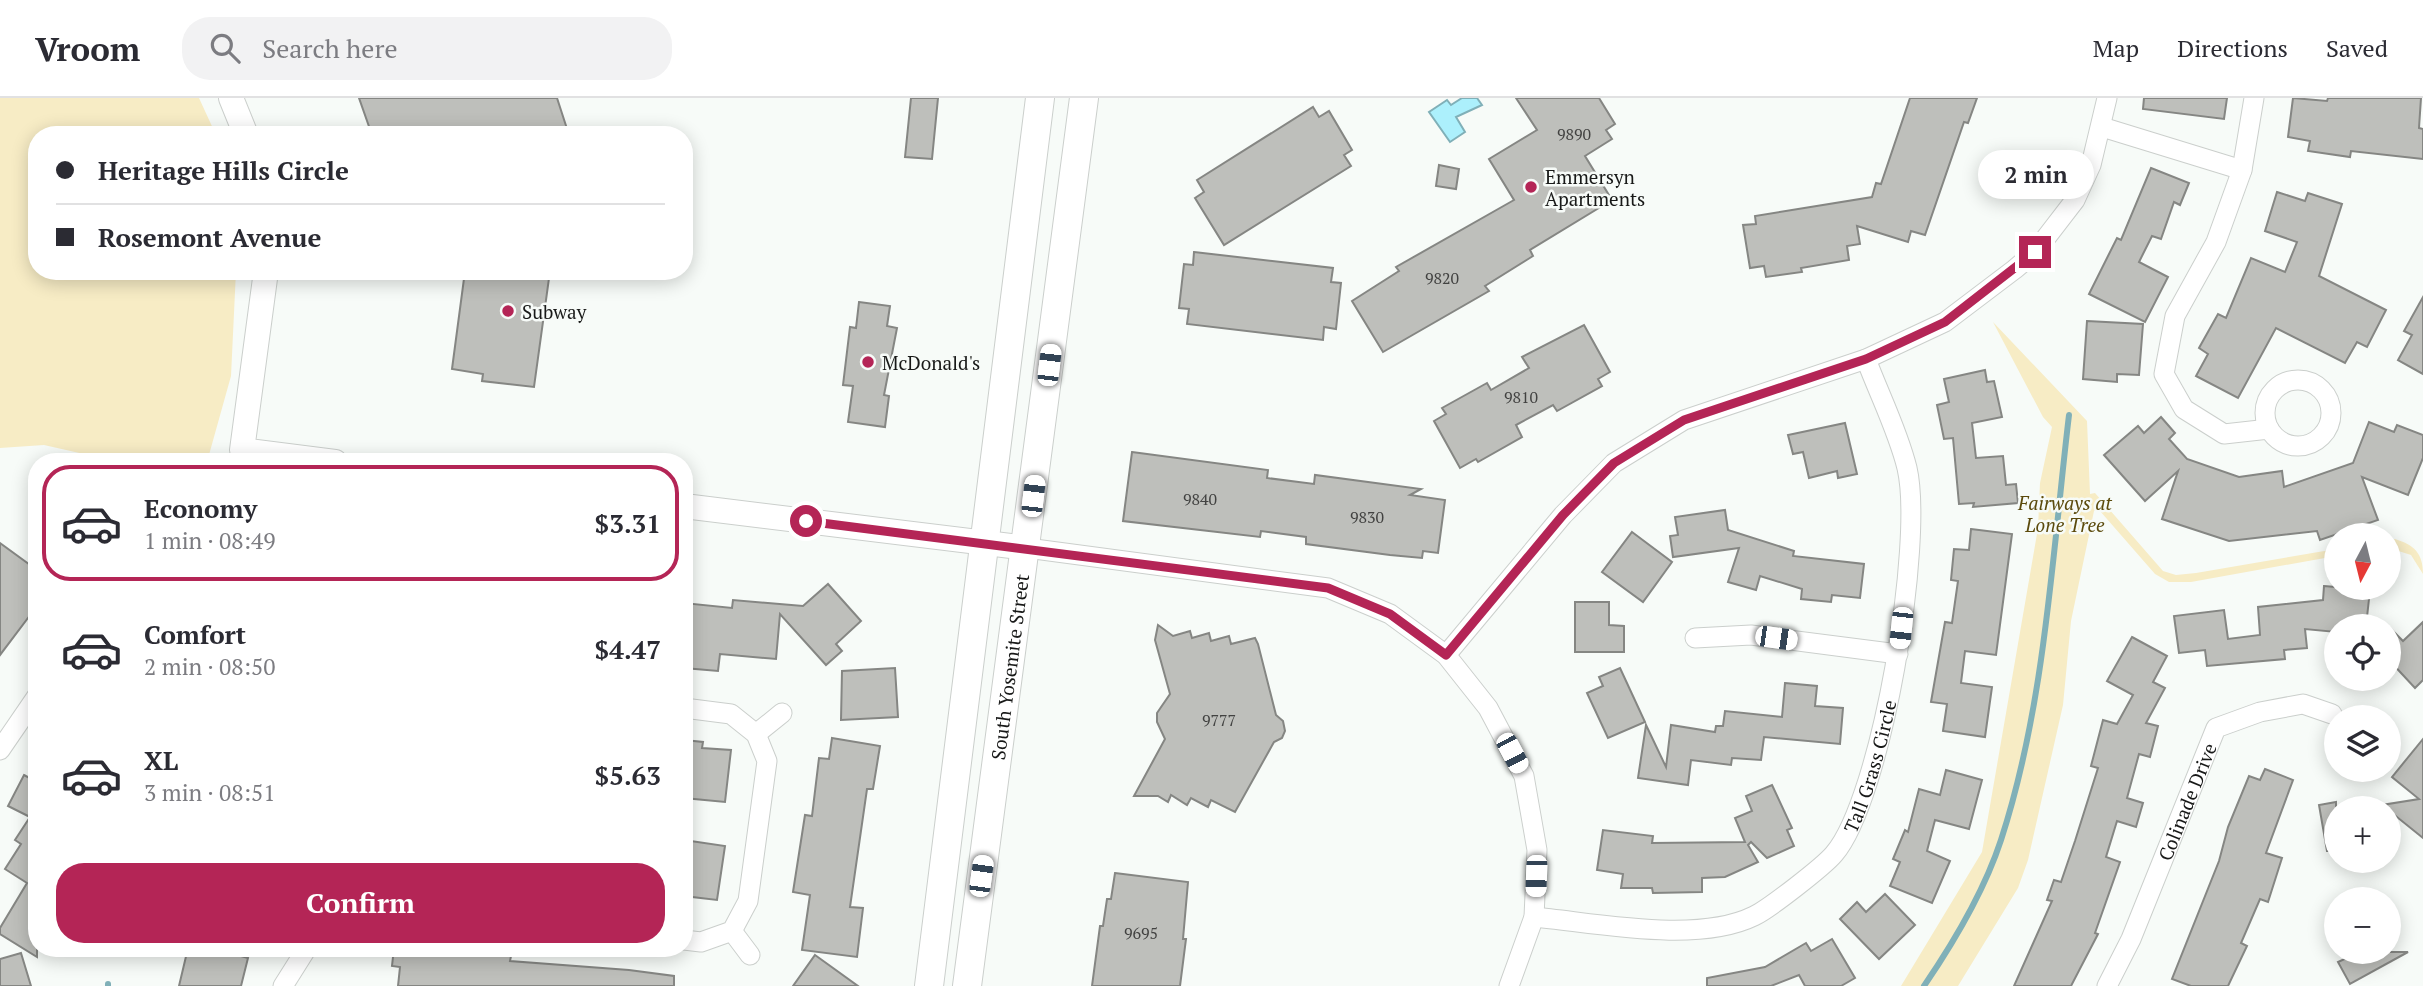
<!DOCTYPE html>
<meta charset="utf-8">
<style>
:root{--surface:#fff;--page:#f2f2f3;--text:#2b2b33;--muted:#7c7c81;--line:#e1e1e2;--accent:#b42556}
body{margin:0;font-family:"PT Serif",serif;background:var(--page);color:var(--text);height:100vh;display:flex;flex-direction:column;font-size:26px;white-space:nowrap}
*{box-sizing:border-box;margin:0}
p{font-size:23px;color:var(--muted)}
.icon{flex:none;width:38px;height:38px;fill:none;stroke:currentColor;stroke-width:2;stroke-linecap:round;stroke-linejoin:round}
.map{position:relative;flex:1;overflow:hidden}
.details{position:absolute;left:28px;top:355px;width:665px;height:504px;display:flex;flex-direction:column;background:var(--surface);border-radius:28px;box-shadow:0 4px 18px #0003}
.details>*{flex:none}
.banner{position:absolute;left:28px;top:28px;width:665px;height:154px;border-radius:28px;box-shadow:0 4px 18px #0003;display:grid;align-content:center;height:154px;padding:0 28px;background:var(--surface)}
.needle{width:46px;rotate:187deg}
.tools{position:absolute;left:2324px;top:425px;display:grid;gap:14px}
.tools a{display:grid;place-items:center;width:77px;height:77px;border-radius:50%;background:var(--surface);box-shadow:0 4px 18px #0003;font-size:35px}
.end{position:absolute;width:32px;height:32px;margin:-16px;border:9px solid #b42556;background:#fff;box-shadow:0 0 0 4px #fff}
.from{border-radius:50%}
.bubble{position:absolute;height:49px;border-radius:24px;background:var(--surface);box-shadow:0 4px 18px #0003;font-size:23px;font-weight:800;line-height:49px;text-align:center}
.car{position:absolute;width:21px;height:42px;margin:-21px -10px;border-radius:9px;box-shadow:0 0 5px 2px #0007;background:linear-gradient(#fff 24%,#345 0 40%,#fff 0 76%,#345 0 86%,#fff 0)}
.banner b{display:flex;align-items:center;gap:24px;height:66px;font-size:26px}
.banner b+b{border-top:2px solid var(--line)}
.banner i{width:18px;height:18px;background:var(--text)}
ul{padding:12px 0 0;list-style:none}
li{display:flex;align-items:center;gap:21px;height:116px;margin:0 14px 10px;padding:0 14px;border:4px solid transparent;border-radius:28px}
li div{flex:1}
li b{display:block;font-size:26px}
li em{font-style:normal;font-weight:800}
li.on{border-color:var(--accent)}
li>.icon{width:63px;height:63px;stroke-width:1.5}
.action{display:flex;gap:14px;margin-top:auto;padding:14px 28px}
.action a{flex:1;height:80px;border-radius:28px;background:var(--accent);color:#fff;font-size:28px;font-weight:800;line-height:80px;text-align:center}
header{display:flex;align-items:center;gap:42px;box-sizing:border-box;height:98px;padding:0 35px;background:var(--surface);border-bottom:2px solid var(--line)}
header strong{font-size:33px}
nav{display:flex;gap:38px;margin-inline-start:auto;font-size:24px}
.search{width:490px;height:63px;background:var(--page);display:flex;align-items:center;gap:18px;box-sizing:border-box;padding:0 24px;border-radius:28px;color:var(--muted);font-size:26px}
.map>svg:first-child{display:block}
.green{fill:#f7ecc5}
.water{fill:#acf0fc;stroke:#80b0b8;stroke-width:2}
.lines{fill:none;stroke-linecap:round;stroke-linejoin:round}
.stream{stroke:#80b0b8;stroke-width:6}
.building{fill:#bebfbb;stroke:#858683;stroke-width:2}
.minor-casing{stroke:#cbcfcc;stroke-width:21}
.tertiary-casing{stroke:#cbcfcc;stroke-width:26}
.secondary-casing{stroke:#cbcfcc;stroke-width:30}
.minor{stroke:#fff;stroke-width:19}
.tertiary{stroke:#fff;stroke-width:24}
.secondary{stroke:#fff;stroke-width:28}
.route{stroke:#b42556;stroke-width:9}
.poi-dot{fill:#b42556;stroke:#f7fbf8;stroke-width:2.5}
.labels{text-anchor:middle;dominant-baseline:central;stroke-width:5;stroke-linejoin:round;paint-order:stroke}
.number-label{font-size:16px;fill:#424241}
.poi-label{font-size:19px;fill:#181918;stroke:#f7fbf8;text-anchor:start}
.park-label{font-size:19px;font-style:italic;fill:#5b4a0c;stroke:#f7fbf8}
.street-label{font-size:19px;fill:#181918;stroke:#f7fbf8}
</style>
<header>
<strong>Vroom</strong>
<div class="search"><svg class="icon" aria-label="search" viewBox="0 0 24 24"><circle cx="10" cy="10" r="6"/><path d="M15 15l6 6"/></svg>Search here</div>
<nav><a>Map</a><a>Directions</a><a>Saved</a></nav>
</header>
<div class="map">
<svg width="2423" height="888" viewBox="0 0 2423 888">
<rect width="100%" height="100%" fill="#f7fbf8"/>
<!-- green -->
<g class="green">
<path d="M0 0H199L216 37H37V173H236L231 278 207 364H185L157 358 106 361 44 347 0 350Z"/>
<path d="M1993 224 2087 323 2090 396 2095 395 2163 473 2176 477 2196 475 2336 451V458L2191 484H2169L2155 476 2100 413H2094L2071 523 2063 607 2028 762 2018 790 1958 888H1901L1982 754 2038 430 2040 385 2052 329 2043 319Z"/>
<path d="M2395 441C2415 447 2423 456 2423 476L2411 457 2389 450V442Z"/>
</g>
<!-- water -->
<path class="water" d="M1462 0H1477L1482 7 1456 19 1465 34 1450 44 1429 14 1447 2 1451 7Z"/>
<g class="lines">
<!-- stream -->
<g class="stream">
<path d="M108 888V886"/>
<path d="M1924 888C1954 844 1984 794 2001 742 2045 607 2052 459 2069 317"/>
</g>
</g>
<!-- building -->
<g class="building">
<path d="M359 0H557L569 37H372Z"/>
<path d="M911 0H938L932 61 905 59Z"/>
<path d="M1516 0H1599L1615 26 1606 32 1612 41 1585 58 1612 102 1530 152 1533 158 1485 188 1489 193 1383 254 1352 203 1399 173 1396 169 1514 102 1489 61 1537 32Z"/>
<path d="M1910 0H1977L1968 25 1964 24 1925 137 1911 133 1908 144 1857 128 1860 146 1847 148 1849 162 1801 170 1802 174 1766 179 1764 168 1750 170 1743 127 1756 126 1755 118 1872 99 1876 85 1881 86Z"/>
<path d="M2144 0H2227L2224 21 2143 11Z"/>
<path d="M2293 0 2327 3 2328 0H2421L2419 30 2423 31V61L2351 53 2350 59 2308 53 2310 43 2288 39Z"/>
<path d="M1313 9 1319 19 1329 13 1352 52 1344 57 1351 68 1224 147 1195 100 1204 94 1197 82Z"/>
<path d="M1439 67 1459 71 1456 91 1436 88Z"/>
<path d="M2151 70 2189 85 2180 107 2174 104 2161 141 2152 138 2139 164 2168 179 2145 224 2089 196 2117 140 2121 142Z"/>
<path d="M2277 94 2305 103 2308 95 2342 106 2319 178 2386 212 2367 249 2357 244 2345 265 2276 230 2238 300 2196 278 2208 256 2199 250 2218 216 2226 220 2251 160 2285 174 2297 144 2265 133Z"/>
<path d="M1194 154 1333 170 1331 184 1341 185 1336 231 1324 229 1323 242 1187 226 1189 211 1179 210 1184 166 1193 167Z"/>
<path d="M465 173H550L534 289 482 283 483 276 452 271Z"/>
<path d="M2423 199V276L2398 262 2412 237 2404 233Z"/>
<path d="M859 204 890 208 887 228 897 230 884 297 889 298 885 329 848 324 853 288 843 287 850 229 856 230Z"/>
<path d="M2087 223 2143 226 2139 277 2117 276V284L2083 281Z"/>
<path d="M1584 227 1610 274 1598 281 1602 288 1557 313 1553 307 1516 327 1522 339 1478 364 1476 361 1460 370 1434 323 1446 316 1442 310 1487 285 1491 292 1529 270 1522 259Z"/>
<path d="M1985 272 1987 284 1994 283 2002 319 1972 325 1976 360 2003 358 2006 387 2016 386 2018 405 1973 409 1974 405 1959 406 1953 340 1944 341 1937 307 1949 304 1944 281Z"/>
<path d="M2161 319 2175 335 2169 341 2187 361 2239 379 2282 373 2284 389 2353 365 2369 324 2394 334 2397 327 2423 337V360L2408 397 2362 379 2378 422 2320 442 2317 433 2229 443 2162 421 2178 373 2145 403 2104 357 2138 328 2144 335Z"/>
<path d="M1845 325 1857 376 1838 380 1837 373 1809 380 1803 354 1793 356 1788 337Z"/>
<path d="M1132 354 1268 372 1267 380 1314 386 1315 377 1421 391 1410 397 1445 402 1438 455 1423 453 1422 460 1390 457 1306 446V439L1261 433 1260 439 1123 423Z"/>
<path d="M1725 412 1728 432 1794 453 1793 458 1864 466 1860 500 1832 497 1831 504 1801 501 1802 491 1760 478 1756 492 1728 484 1739 450 1673 459 1670 438 1678 437 1675 419Z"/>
<path d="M1971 431 2012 436 1996 557 1965 553 1961 585 1992 589 1985 639 1943 633 1947 606 1931 604 1945 524 1952 525 1958 483 1951 482 1954 451 1969 452Z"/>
<path d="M1632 434 1672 464 1643 504 1602 474Z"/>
<path d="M0 445 37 472V508L0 557Z"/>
<path d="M828 486 861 523 836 546 842 553 826 567 780 516 776 561 720 556 718 573 684 570V505L732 510 733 502 803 508Z"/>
<path d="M2324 488 2370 492 2366 528H2336V534L2305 531 2307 550 2284 552 2285 561 2207 568 2205 552 2179 555 2174 518 2224 512 2228 541 2260 537 2258 509 2323 502Z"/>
<path d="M1575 504H1609V527L1624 528V554H1575Z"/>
<path d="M2423 524V582L2415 590 2389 562V529L2403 543Z"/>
<path d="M1158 527 1173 538 1190 533 1192 540 1209 535 1211 543 1229 538 1231 546 1255 540 1258 546 1276 617 1283 623 1285 633 1282 640 1274 644 1235 714 1211 702 1208 709 1191 700 1187 707 1171 697 1168 704 1158 698H1134L1165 641 1157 624V615L1170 596 1155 542Z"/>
<path d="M2132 539 2167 558 2153 584 2165 590 2146 625 2158 628 2150 659 2139 656 2127 700 2143 705 2136 729 2117 723 2106 759 2120 764 2095 835 2098 836 2071 888H2014L2052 803 2047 802 2054 782 2061 784 2075 743 2098 670 2091 668 2103 622 2117 626 2133 597 2107 583Z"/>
<path d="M895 570 898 619 841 622 842 573Z"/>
<path d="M1620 570 1645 624 1608 640 1587 595 1603 588 1599 579Z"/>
<path d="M1785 585 1817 588 1815 608 1843 610 1840 646 1764 639 1761 662 1732 660 1731 667 1691 662 1688 687 1638 680 1646 627 1666 669 1671 627 1715 634 1716 628H1723L1725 613 1782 619Z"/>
<path d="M832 640 880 648 873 691H867L850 809 863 810 857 859 802 852 810 797 793 794 805 717 812 718 819 660 829 661Z"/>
<path d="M2423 641V740L2382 707 2419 701 2392 679Z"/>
<path d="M684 642 703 644 702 650 731 652 725 704 684 700Z"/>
<path d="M2265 671 2293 682 2266 755 2282 760 2268 804 2260 801 2241 845 2247 848 2228 888H2191L2172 881 2219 763 2228 729 2249 678 2260 682Z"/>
<path d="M1946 672 1982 682 1969 731 1935 722 1927 753 1950 763 1932 805 1890 788 1900 764 1893 761 1905 732 1908 734 1919 691 1940 697Z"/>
<path d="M24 677 37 684V859L0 836V830L27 785 5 771 21 746 15 742 30 719 8 708Z"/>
<path d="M1772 687 1792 730 1787 732 1794 748 1767 760 1751 744 1748 747 1758 764 1725 779 1702 780V794L1653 795 1652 790H1621L1623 776 1597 772 1603 732 1653 738 1652 745 1745 744 1735 720 1752 713 1746 698Z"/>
<path d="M2336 704V753H2327L2319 707Z"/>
<path d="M684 742 725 748 717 802 684 798Z"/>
<path d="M1115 775 1188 784 1183 841H1186L1180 888H1092L1100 828H1103L1107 801H1111Z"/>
<path d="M1885 796 1915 827 1879 861 1840 821 1857 804 1866 814Z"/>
<path d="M1832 841 1855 880 1841 888H1805L1799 877 1771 888H1707V880L1765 869 1806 845 1811 853Z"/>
<path d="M188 850H243L241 858 248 860 241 888H179Z"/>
<path d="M394 850H448L511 858 510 863 629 872 674 878V888H398L400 869 392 868Z"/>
<path d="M2346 854H2408L2350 886 2338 864 2349 859Z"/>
<path d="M21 855 31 888H0V861Z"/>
<path d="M815 857 858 888H793Z"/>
</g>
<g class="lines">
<!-- minor casing -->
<g class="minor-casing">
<g id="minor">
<path d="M2254 0 2242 72 2216 144 2175 218 2164 276 2184 311 2224 336 2269 331"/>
<path d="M2102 29 2242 72"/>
<circle cx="2298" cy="315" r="33"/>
<path d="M1027 450 1328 490 1390 516 1446 557 1488 610 1524 678 1537 752 1534 819 1509 888"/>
<path d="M1695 540 1751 537 1898 556"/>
<path d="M1446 557 1563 417 1614 365 1684 322 1866 261 1945 224 2015 171 2035 154 2075 102 2091 67 2107 0"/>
<path d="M684 610 731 616 756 636 767 663 748 803 732 833 701 844 684 842"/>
<path d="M756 636 782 615"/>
<path d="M0 652 37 598"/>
<path id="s1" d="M1534 819C1597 825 1697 846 1754 818 1769 811 1824 768 1834 756 1882 700 1924 443 1907 370 1898 333 1879 296 1866 261"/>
<path d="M732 833 750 857"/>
<path d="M283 888 307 850"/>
<path id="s2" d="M2107 888 2131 841 2216 630 2260 614 2303 606 2332 616"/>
</g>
</g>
<!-- tertiary casing -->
<g class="tertiary-casing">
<g id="tertiary">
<path d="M231 0 246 37"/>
<path d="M266 173 242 352 335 364"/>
<path d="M684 408 1027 450"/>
</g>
</g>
<!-- secondary casing -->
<g class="secondary-casing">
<g id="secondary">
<path d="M929 888 1040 0"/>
<path id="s3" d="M967 888 1084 0"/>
</g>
</g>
<!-- minor -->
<use href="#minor" class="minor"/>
<!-- tertiary -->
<use href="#tertiary" class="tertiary"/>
<!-- secondary -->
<use href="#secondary" class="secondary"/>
</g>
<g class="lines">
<!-- route -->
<path class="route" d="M806 423 1328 490 1390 516 1446 557 1563 417 1614 365 1684 322 1866 261 1945 224 2035 154"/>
</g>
<!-- markers -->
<g class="poi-dot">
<circle cx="1531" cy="89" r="7"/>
<circle cx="508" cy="213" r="7"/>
<circle cx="868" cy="264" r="7"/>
</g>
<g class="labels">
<!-- number labels -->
<g class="number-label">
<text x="1574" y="36">9890</text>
<text x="1442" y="180">9820</text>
<text x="1521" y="299">9810</text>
<text x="1200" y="401">9840</text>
<text x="1367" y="419">9830</text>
<text x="1219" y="622">9777</text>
<text x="1141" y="835">9695</text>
</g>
<!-- poi labels -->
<g class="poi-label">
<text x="1545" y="78">Emmersyn<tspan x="1545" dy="22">Apartments</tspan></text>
<text x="522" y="213">Subway</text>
<text x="882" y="264">McDonald's</text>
</g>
<!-- park labels -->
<g class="park-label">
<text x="2065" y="404">Fairways at<tspan x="2065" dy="22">Lone Tree</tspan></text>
</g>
<!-- street labels -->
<g class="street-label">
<text stroke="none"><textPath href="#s3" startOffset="322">South Yosemite Street</textPath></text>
<text stroke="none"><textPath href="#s1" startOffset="420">Tall Grass Circle</textPath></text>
<text stroke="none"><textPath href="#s2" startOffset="201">Colinade Drive</textPath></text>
</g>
</g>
</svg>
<div class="tools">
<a><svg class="needle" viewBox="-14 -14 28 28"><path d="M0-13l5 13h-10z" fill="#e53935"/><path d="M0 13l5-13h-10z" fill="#7c7c81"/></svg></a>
<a><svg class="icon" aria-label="locate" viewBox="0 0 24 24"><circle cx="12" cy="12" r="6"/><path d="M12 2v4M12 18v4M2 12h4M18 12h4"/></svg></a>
<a><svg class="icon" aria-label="layers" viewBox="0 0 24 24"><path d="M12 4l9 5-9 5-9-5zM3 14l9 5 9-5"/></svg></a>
<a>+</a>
<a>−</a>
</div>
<i class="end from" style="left:806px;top:423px"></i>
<i class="end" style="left:2035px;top:154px"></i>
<div class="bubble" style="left:1978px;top:52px;width:116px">2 min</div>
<i class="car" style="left:1049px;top:267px;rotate:7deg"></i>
<i class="car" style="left:1033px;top:398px;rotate:7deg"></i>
<i class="car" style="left:1901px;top:530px;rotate:186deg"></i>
<i class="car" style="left:1776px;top:540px;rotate:98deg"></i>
<i class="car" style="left:1512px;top:655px;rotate:152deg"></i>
<i class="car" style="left:981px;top:778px;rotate:8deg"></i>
<i class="car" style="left:1536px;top:778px;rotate:182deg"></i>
<div class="banner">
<b><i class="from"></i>Heritage Hills Circle</b>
<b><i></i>Rosemont Avenue</b>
</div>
<section class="details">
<ul>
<li class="on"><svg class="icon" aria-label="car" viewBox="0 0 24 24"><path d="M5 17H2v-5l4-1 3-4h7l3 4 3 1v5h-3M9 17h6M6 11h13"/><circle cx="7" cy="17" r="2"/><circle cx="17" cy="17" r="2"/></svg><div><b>Economy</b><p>1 min · 08:49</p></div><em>$3.31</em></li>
<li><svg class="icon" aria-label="car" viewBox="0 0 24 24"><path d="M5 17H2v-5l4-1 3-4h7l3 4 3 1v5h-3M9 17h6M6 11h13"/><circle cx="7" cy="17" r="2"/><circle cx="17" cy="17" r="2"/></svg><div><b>Comfort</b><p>2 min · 08:50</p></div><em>$4.47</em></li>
<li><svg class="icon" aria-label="car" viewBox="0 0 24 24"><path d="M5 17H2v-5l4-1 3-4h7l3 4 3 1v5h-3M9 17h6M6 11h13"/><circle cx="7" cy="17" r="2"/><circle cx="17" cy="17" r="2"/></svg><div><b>XL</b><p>3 min · 08:51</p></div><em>$5.63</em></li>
</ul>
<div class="action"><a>Confirm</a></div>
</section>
</div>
